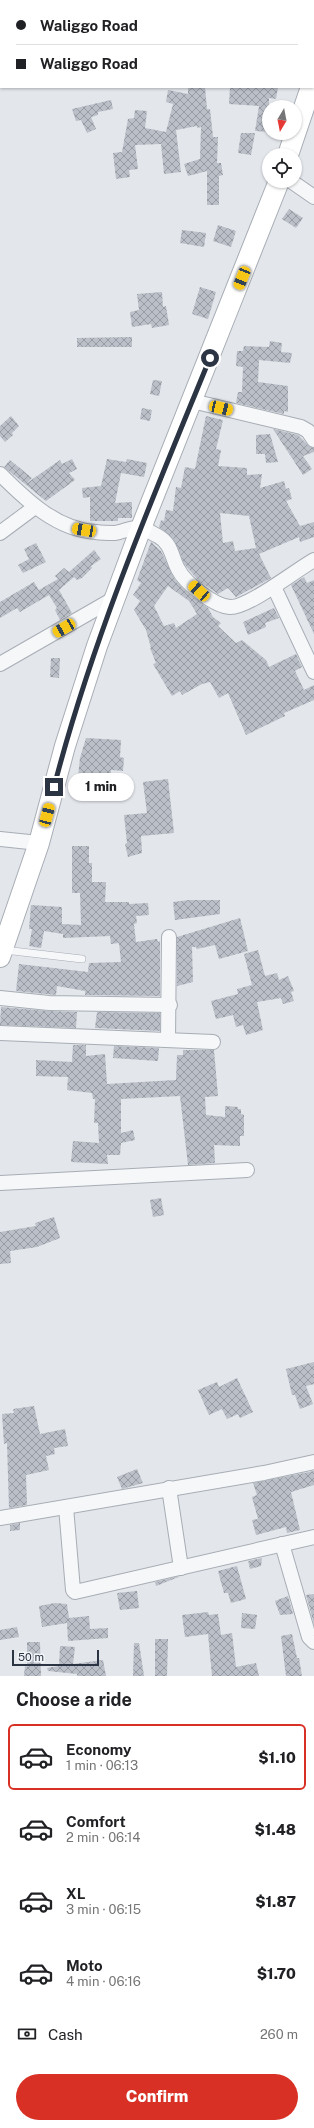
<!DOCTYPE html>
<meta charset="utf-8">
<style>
:root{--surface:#fff;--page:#f6f6f6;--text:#202124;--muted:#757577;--line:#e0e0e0;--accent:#d93025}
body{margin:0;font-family:"Public Sans",sans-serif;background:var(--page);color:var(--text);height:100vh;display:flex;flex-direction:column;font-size:15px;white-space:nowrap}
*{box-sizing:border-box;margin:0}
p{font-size:13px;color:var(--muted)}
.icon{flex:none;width:22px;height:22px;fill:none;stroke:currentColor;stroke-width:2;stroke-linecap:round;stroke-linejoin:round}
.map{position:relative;height:1676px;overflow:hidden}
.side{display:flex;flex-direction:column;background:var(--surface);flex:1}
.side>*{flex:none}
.guide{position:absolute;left:0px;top:0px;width:314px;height:88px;box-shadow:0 1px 3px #0004;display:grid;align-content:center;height:88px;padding:0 16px;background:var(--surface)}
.needle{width:26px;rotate:190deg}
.tools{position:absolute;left:262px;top:100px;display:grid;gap:8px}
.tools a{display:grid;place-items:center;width:40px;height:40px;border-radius:50%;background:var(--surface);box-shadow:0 1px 3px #0004;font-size:20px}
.scale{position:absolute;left:12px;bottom:10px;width:87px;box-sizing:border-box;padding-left:4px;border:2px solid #2b3443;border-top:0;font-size:11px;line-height:14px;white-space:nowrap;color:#2b3443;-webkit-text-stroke:3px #f2f5f8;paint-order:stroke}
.end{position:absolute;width:18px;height:18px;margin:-9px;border:5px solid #2b3443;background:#fff;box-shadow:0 0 0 2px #fff}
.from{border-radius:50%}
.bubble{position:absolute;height:28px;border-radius:14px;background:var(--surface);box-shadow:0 1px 3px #0004;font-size:13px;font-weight:800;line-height:28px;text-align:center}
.car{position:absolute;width:12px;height:24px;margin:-12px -6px;border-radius:5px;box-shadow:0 0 3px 1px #0007;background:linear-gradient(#f5c518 24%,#345 0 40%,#f5c518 0 76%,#345 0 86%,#f5c518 0)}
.guide b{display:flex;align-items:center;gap:14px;height:38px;font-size:15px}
.guide b+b{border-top:1px solid var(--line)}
.guide i{width:10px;height:10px;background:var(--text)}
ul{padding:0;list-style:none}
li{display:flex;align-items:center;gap:12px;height:66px;margin:0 8px 6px;padding:0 8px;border:2px solid transparent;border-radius:6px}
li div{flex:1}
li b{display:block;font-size:15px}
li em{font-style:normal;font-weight:800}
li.current{border-color:var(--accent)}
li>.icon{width:36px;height:36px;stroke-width:1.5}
h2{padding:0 16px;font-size:18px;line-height:48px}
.pay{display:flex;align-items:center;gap:10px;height:44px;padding:0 16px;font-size:15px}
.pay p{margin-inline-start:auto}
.button{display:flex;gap:8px;margin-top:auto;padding:8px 16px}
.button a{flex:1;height:46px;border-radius:24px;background:var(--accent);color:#fff;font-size:16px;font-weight:800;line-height:46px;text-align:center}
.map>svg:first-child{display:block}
.building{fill:url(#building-cross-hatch);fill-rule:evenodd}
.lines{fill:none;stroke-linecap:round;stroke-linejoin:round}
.lane-casing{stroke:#a8adb5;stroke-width:8}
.street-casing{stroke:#a8adb5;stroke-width:16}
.secondary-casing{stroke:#a8adb5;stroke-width:22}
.lane{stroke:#f5f7f9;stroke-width:7}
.street{stroke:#f5f7f9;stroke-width:14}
.secondary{stroke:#fff;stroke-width:20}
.route{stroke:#2b3443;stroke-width:5}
</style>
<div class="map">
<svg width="314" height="1676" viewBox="0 0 314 1676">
<defs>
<pattern id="building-cross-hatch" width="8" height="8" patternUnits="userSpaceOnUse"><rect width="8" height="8" fill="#babfc8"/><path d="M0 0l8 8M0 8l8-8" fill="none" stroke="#979ca4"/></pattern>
</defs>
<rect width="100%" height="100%" fill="#e3e6eb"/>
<!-- building -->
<g class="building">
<path d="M188 87H205L207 109H210L213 137H218L217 163H221L223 175 219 176V205H207V171L188 176 184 164 200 159 201 127 197 128V126L176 130 181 172 164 174 161 144 135 145 138 169 129 170 130 177 116 179 113 153 122 152 128 119 134 118 135 110 147 111 145 128 166 132 173 104 166 102 168 90 188 94Z"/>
<path d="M230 87H278L276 99 269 98V132L255 131 259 106 229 104Z"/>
<path d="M111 100 113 109 98 112V115L91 117 96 129 87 133 81 120 76 121 72 109Z"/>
<path d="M241 133H255L251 155 238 153Z"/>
<path d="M289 209 303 218 296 228 282 219Z"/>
<path d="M218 225 236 231 231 247 213 241Z"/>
<path d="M182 230 206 233 204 247 180 243Z"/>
<path d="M200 287 216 292 208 319 192 314Z"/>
<path d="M162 292 163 307 166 306 169 325 152 328 151 324 132 327 130 312 139 310 137 294Z"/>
<path d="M132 337V347H77V338Z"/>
<path d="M270 341 282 343 281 352 292 353 290 363 259 360 258 382 288 386V412L284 411V414L236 403 238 392H242L243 367 236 366 237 351H243L244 346 269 347Z"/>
<path d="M153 380 162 381 159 396 150 394Z"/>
<path d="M142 408 152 410 150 421 140 419Z"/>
<path d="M11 416 19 426 12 433 13 435 5 442 0 436V426Z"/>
<path d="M206 416 223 420 216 449 221 450 218 466 247 468V475L262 474 260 488 284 481 286 489 289 488 292 499 286 501 300 526 314 522V537L300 542 299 537 259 554 271 578 236 597 228 588 218 594 199 581 185 565 173 538 159 527 161 520 164 521 166 510 173 511 176 487 181 488 185 467 195 469ZM220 513 249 516 256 548 235 551 233 541 223 543Z"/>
<path d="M273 429 298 435 310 447 314 448V452L303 456 312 469 303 475Z"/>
<path d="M270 434 278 462 266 463 265 454H256V435Z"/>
<path d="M72 459 77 469 69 473 75 480 46 501 4 467 10 460 32 478 27 483 60 460 62 464Z"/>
<path d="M107 459 126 462 127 459 147 463 144 477 121 473 115 503 132 502V518H118V521H90V497L83 498 82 488 101 486Z"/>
<path d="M151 542 161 551 175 580 188 593 208 608 213 617 221 623 218 626 236 643 242 640 266 660 269 667 296 654 302 667 295 671 304 690 314 685V700L284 713 285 716 246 735 228 693 219 698 210 682 202 684 182 695 180 691 172 696 153 664 156 663 150 648H151L146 630 134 610 140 601 133 595 141 583 137 580ZM168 586 189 601 197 614 176 628 174 623 164 626 154 606Z"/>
<path d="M36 543 46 562 23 573 18 565 29 559 24 549Z"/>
<path d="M94 550 101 559 91 566 92 568 82 578 77 580 74 577 59 590 72 613 60 620 55 610 57 608 49 595 20 612 17 608 0 618V602L34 582 39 590 58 579 55 576 64 568 69 572Z"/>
<path d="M304 577 307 583 314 580V634L291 585Z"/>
<path d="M274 608 279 618 265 623 266 627 248 635 243 622Z"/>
<path d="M51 658H60L59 678 50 677Z"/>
<path d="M86 738 121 740 120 757 124 758 123 771 111 770V779L78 777 80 758Z"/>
<path d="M168 779 174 833 141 836 142 853 128 857 125 844 127 843 124 815 147 813 143 782Z"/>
<path d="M72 846H89V863H92V882H106L105 902H129V904L148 903 149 915 136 916 137 923 134 924 136 942 157 939 158 942 160 941V996L85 995V991L57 986 56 995 16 991 19 964 88 972 89 963 121 962 119 943 111 944 110 936 63 938V934L44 931 41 948 29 946 32 929H29L31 905 62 907V924L81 925 80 893H72Z"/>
<path d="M189 900H220V914L175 920 173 902Z"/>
<path d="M240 918 248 951 219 959 215 945 197 949 196 947H192L193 982 177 986V937Z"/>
<path d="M258 950 265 976 277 973 279 980 288 976 294 991 291 992 294 1001 283 1004 281 998 257 1002 263 1030 246 1035 243 1025 236 1027 233 1015 216 1019 211 1001 238 994 237 989 252 985 244 954Z"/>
<path d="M1 1007 48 1011 77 1012 76 1028 0 1025Z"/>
<path d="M97 1012 160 1013V1031L95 1028Z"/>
<path d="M73 1045H86V1056L105 1054 107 1084 176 1080 177 1055H183V1050H214L218 1096 205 1097 206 1115 225 1117V1106L238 1107V1109H241V1114L244 1115V1136H240V1146L214 1145 215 1163 188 1165 180 1096 121 1099V1133L133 1130 135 1140 121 1143 120 1155H107L108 1164 71 1162 73 1141 99 1143 98 1123H94L95 1099H93L92 1093 67 1090 68 1077 36 1076V1060L72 1062Z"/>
<path d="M114 1046 159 1048 158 1061 113 1058Z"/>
<path d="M161 1198 164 1215 153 1217 150 1200Z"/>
<path d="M54 1217 60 1238 37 1247 10 1251 11 1263 0 1264V1232L36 1226 35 1223Z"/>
<path d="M314 1362V1384L306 1386 313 1404 300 1409 295 1395H292L286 1369Z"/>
<path d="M237 1378 253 1412 240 1418 238 1414 227 1419 222 1409 209 1415 198 1390 217 1382 219 1387Z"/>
<path d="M34 1406 40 1434 65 1429 68 1446 54 1448 55 1454 46 1456 49 1470 26 1475 27 1505 9 1508 7 1443 4 1444 2 1414 14 1413 13 1409Z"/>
<path d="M137 1469 143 1483 122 1489 117 1477Z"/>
<path d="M314 1471V1485L291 1492 300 1530 287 1533 286 1527 256 1535 252 1520 258 1519 252 1497 257 1495 253 1483Z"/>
<path d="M20 1523V1530L10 1531V1525Z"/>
<path d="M262 1558 261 1566 250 1569 248 1561Z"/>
<path d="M237 1566 246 1599 231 1603 228 1593H224L218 1571Z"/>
<path d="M181 1576 156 1586 155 1582Z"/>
<path d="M137 1591 139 1608 120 1610 117 1593Z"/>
<path d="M314 1594V1624L306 1595Z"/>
<path d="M288 1596 293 1614 280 1615 275 1601Z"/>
<path d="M55 1603 67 1604 69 1618 89 1616 90 1629 108 1628V1638L68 1641 67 1623 42 1627 39 1606Z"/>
<path d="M208 1612 209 1615 218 1614 221 1635 232 1633 236 1667 256 1663 259 1676H212L208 1634 185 1637 182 1615Z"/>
<path d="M242 1613 257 1615 255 1629 241 1628Z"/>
<path d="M17 1627 19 1637 0 1640V1630Z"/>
<path d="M292 1634 297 1658H299L302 1676H286L281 1636Z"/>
<path d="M155 1639H168L167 1676H155Z"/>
<path d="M27 1642H40L41 1676H24L25 1666 27 1667Z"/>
<path d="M134 1643H139L144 1676H133Z"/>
<path d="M60 1646 75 1647 73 1664 103 1660 106 1676H77V1674L48 1671 47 1668 59 1666Z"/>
</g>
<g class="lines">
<!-- lane casing -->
<g class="lane-casing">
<path id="lane" d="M4 950 82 959"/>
</g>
<!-- street casing -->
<g class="street-casing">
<g id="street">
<path d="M0 58H1"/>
<path d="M313 76H314"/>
<path d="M291 181 314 197"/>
<path d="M192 401 301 427 308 431 314 440"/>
<path d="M0 474C26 500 57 530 96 532 102 533 109 533 115 533 123 532 134 526 141 528 147 529 153 534 158 536 172 544 171 556 178 569 185 583 214 606 230 607 248 608 296 570 314 560"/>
<path d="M0 533 35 507"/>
<path d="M274 587 314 672"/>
<path d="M0 664 115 598"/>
<path d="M0 839 39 843"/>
<path d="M0 998 49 1003 170 1005"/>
<path d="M0 1033 213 1042"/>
<path d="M168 1040 169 937"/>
<path d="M0 1183 247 1170"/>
<path d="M169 1488 181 1568"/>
<path d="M66 1507 73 1590 75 1592 314 1537"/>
<path d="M0 1518 264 1473 314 1462"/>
<path d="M282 1544 309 1637 314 1642"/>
</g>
</g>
<!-- secondary casing -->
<g class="secondary-casing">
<g id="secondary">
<path d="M288 155 311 87"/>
<path d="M0 957 39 843 65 746 97 646 141 528 279 181"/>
</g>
</g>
<!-- lane -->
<use href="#lane" class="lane"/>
<!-- street -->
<use href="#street" class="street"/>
<!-- secondary -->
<use href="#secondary" class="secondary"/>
</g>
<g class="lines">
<!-- route -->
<path class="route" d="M54 787C92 640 152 499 210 358"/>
</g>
</svg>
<div class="tools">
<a><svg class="needle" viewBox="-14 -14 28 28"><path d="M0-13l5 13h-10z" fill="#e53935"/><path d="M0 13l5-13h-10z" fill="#757577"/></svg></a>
<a><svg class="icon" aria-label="locate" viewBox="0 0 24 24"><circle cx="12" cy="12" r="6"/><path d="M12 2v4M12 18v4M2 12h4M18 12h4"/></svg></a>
</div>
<div class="scale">50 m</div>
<i class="end from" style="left:210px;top:358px"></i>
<i class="end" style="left:54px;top:787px"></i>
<div class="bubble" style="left:68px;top:773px;width:66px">1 min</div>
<i class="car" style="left:242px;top:278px;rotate:202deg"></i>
<i class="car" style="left:221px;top:408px;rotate:103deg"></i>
<i class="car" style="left:84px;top:530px;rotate:280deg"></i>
<i class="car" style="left:199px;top:591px;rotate:312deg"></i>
<i class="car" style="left:64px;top:628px;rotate:240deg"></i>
<i class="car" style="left:47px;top:815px;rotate:15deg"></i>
<div class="guide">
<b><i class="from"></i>Waliggo Road</b>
<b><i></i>Waliggo Road</b>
</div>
</div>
<section class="side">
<h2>Choose a ride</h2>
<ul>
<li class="current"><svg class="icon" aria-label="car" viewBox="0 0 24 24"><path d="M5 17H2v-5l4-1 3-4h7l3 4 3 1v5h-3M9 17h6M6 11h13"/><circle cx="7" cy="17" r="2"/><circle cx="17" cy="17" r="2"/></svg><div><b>Economy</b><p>1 min · 06:13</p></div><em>$1.10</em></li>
<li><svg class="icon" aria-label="car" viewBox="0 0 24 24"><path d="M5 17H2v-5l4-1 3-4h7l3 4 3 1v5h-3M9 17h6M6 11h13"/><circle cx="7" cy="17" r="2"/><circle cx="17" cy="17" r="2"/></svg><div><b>Comfort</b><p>2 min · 06:14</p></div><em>$1.48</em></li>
<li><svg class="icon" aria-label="car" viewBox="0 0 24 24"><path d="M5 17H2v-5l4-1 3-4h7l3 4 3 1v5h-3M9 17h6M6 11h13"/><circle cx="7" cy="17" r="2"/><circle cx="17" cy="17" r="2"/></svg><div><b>XL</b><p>3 min · 06:15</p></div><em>$1.87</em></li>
<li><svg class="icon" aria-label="car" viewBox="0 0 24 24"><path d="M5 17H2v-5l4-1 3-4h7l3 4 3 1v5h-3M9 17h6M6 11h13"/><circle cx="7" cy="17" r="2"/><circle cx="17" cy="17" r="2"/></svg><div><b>Moto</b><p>4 min · 06:16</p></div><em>$1.70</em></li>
</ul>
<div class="pay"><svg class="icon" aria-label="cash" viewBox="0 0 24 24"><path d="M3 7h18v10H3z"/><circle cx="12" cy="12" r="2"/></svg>Cash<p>260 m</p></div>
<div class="button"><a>Confirm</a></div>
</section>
